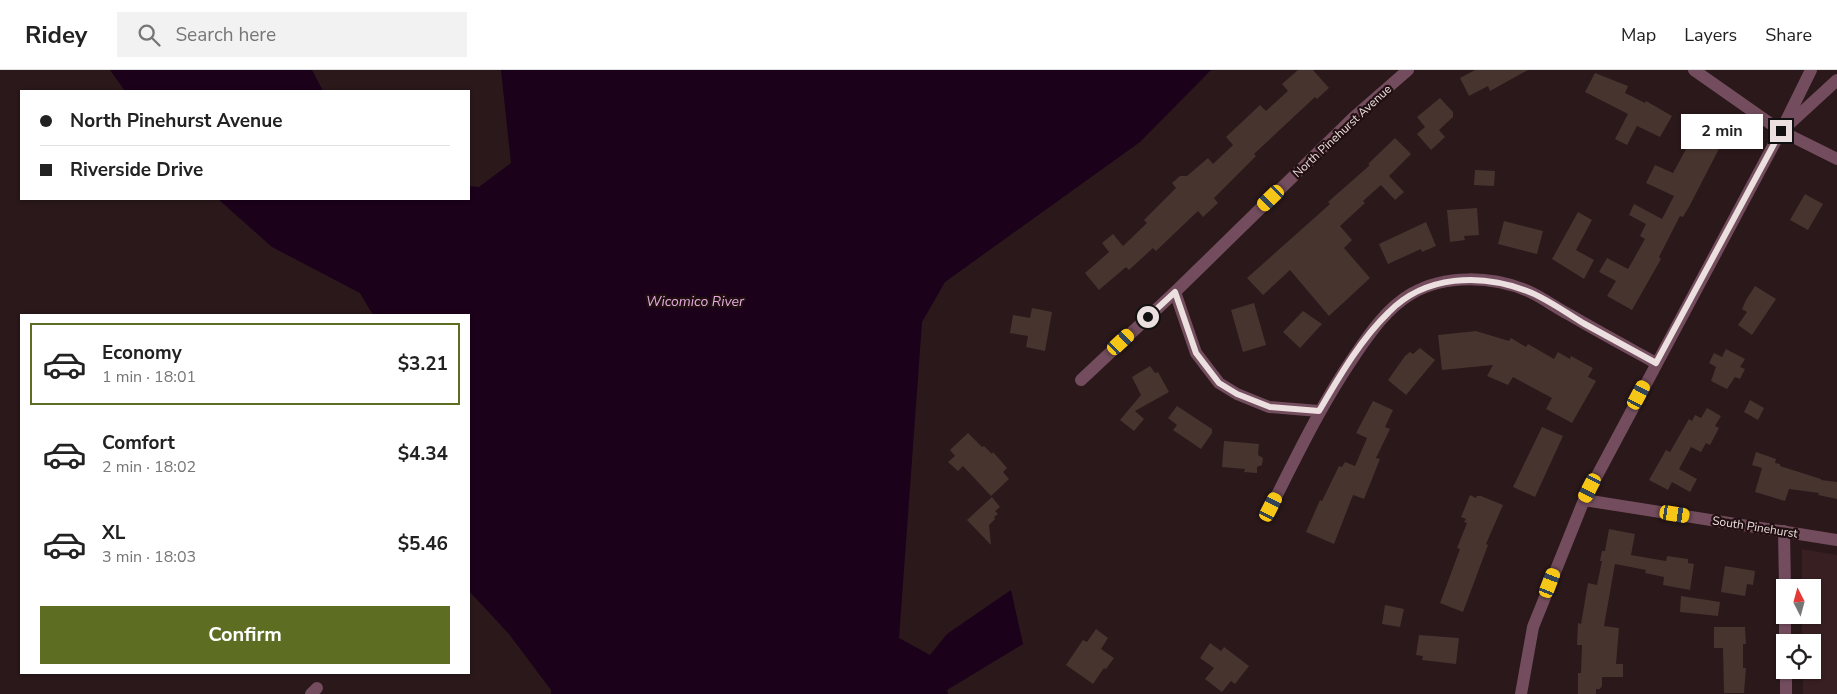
<!DOCTYPE html>
<meta charset="utf-8">
<style>
:root{--surface:#fff;--page:#f2f2f2;--text:#222;--muted:#767676;--line:#e0e0e0;--accent:#5d6d21}
body{margin:0;font-family:"Nunito Sans",sans-serif;background:var(--page);color:var(--text);height:100vh;display:flex;flex-direction:column;font-size:19px;white-space:nowrap}
*{box-sizing:border-box;margin:0}
p{font-size:16px;color:var(--muted)}
.icon{flex:none;width:28px;height:28px;fill:none;stroke:currentColor;stroke-width:2;stroke-linecap:round;stroke-linejoin:round}
.map{position:relative;flex:1;overflow:hidden}
.sheet{position:absolute;left:20px;top:244px;width:450px;height:360px;display:flex;flex-direction:column;background:var(--surface);border-radius:0px;box-shadow:0 1px 4px #0004}
.sheet>*{flex:none}
.guide{position:absolute;left:20px;top:20px;width:450px;height:110px;border-radius:0px;box-shadow:0 1px 4px #0004;display:grid;align-content:center;height:110px;padding:0 20px;background:var(--surface)}
.needle{width:32px;rotate:354deg}
.fabs{position:absolute;left:1776px;top:509px;display:grid;gap:10px}
.fabs a{display:grid;place-items:center;width:45px;height:45px;border-radius:0px;background:var(--surface);box-shadow:0 1px 4px #0004;font-size:25px}
.end{position:absolute;width:22px;height:22px;margin:-11px;border:6px solid #ecdfe0;background:#111;box-shadow:0 0 0 2px #111}
.from{border-radius:50%}
.bubble{position:absolute;height:35px;border-radius:0px;background:var(--surface);box-shadow:0 1px 4px #0004;font-size:16px;font-weight:700;line-height:35px;text-align:center}
.car{position:absolute;width:15px;height:30px;margin:-15px -8px;border-radius:6px;box-shadow:0 0 4px 1px #0007;background:linear-gradient(#f5c518 24%,#345 0 40%,#f5c518 0 76%,#345 0 86%,#f5c518 0)}
.guide b{display:flex;align-items:center;gap:18px;height:48px;font-size:19px}
.guide b+b{border-top:1px solid var(--line)}
.guide i{width:12px;height:12px;background:var(--text)}
ul{padding:9px 0 0;list-style:none}
li{display:flex;align-items:center;gap:15px;height:82px;margin:0 10px 8px;padding:0 10px;border:2px solid transparent;border-radius:0px}
li div{flex:1}
li b{display:block;font-size:19px}
li em{font-style:normal;font-weight:700}
li.current{border-color:var(--accent)}
li>.icon{width:45px;height:45px;stroke-width:1.5}
.button{display:flex;gap:10px;margin-top:auto;padding:10px 20px}
.button a{flex:1;height:58px;border-radius:0px;background:var(--accent);color:#fff;font-size:20px;font-weight:700;line-height:58px;text-align:center}
header{display:flex;align-items:center;gap:30px;box-sizing:border-box;height:70px;padding:0 25px;background:var(--surface);border-bottom:1px solid var(--line)}
header strong{font-size:24px}
nav{display:flex;gap:28px;margin-inline-start:auto;font-size:18px}
.search{width:350px;height:45px;background:var(--page);display:flex;align-items:center;gap:12px;box-sizing:border-box;padding:0 18px;border-radius:0px;color:var(--muted);font-size:19px}
.map>svg:first-child{display:block}
.built{fill:#381f22}
.water{fill:#1b011a}
.building{fill:#47342f}
.lines{fill:none;stroke-linecap:round;stroke-linejoin:round}
.minor{stroke:#734d5e;stroke-width:12}
.route{stroke:#ecdfe0;stroke-width:6}
.labels{text-anchor:middle;dominant-baseline:central;stroke-width:4.5;stroke-linejoin:round;paint-order:stroke}
.street-label{font-size:12px;fill:#ecdfe0;stroke:#210f11}
.water-label{font-size:14px;font-style:italic;fill:#e4abdf;stroke:#210f11}
</style>
<header>
<strong>Ridey</strong>
<div class="search"><svg class="icon" aria-label="search" viewBox="0 0 24 24"><circle cx="10" cy="10" r="6"/><path d="M15 15l6 6"/></svg>Search here</div>
<nav><a>Map</a><a>Layers</a><a>Share</a></nav>
</header>
<div class="map">
<svg width="1837" height="624" viewBox="0 0 1837 624">
<rect width="100%" height="100%" fill="#2a181a"/>
<!-- built -->
<path class="built" d="M1802 479 1837 485V624H1803V600H1812V572H1802V545H1812V518L1802 517Z"/>
<!-- water -->
<g class="water">
<path d="M110 0H312L323 21H125Z"/>
<path d="M501 0H1211L1140 72 945 212 922 252 899 568 930 585 947 564 1011 520 1023 574 947 620 948 624H551V620L509 564 469 521V245H373L360 223 272 177 218 129H469V116L479 117 511 93Z"/>
</g>
<!-- building -->
<g class="building">
<path d="M1298 0H1313L1329 18 1317 29 1315 27 1254 84 1256 86 1214 128 1218 133 1203 147 1198 141 1156 181 1153 178 1129 200 1126 197 1099 220 1085 203 1109 182 1102 173 1113 164 1123 176 1147 153 1144 150 1176 118 1172 113 1180 106H1187L1208 88 1213 94 1233 75 1226 67 1260 35 1266 41 1288 21 1282 14Z"/>
<path d="M1475 0H1528L1490 21 1488 16 1469 26 1460 8Z"/>
<path d="M1595 3 1628 16 1625 23 1645 33 1646 31 1672 46 1660 67 1637 56 1627 75 1615 69 1628 44 1585 22Z"/>
<path d="M1440 28 1453 42V47L1439 60 1445 67 1431 80 1417 64 1425 57 1417 47Z"/>
<path d="M1696 53 1724 69 1690 135 1683 147 1680 146 1659 187 1661 189 1632 240 1607 226 1616 211 1599 202 1607 188 1628 199 1645 169 1640 166 1646 154 1629 145 1634 134 1662 149 1674 126 1646 113 1655 95 1673 103 1691 70 1687 69Z"/>
<path d="M1395 68 1411 84 1389 106 1404 122 1395 130 1381 115 1363 131 1365 133 1340 156 1352 170 1344 178 1370 208 1329 246 1290 200 1263 225 1247 208 1330 134 1328 132 1370 95 1368 94Z"/>
<path d="M1475 100 1495 101 1494 116 1474 115Z"/>
<path d="M1805 124 1823 134 1808 160 1790 150Z"/>
<path d="M1477 138 1479 165 1464 166 1465 170 1450 172 1447 140Z"/>
<path d="M1578 142 1592 150 1576 180 1594 190 1584 209 1552 189Z"/>
<path d="M1504 151 1543 161 1537 184 1498 174Z"/>
<path d="M1426 152 1436 176 1422 182 1421 179 1388 194 1379 174Z"/>
<path d="M1755 216 1776 229 1752 265 1738 255 1747 242 1742 239 1746 230Z"/>
<path d="M1254 233 1266 275 1243 282 1231 240Z"/>
<path d="M1032 238 1052 242 1045 281 1026 277 1028 266 1010 263 1013 245 1030 248Z"/>
<path d="M1303 241 1322 254 1300 278 1283 262Z"/>
<path d="M1476 261 1509 271 1511 268 1526 277 1528 274 1554 289 1558 282 1570 289 1571 286 1593 298 1588 307 1596 311 1572 353 1546 339 1552 328 1513 307 1508 315 1487 306 1493 295 1442 300 1438 265Z"/>
<path d="M1420 278 1435 290 1406 325 1388 310 1405 286 1410 282 1413 284Z"/>
<path d="M1726 279 1745 289 1740 297 1745 299 1740 309 1735 307 1727 319 1711 311 1716 297 1709 293 1714 283 1722 287Z"/>
<path d="M1150 296 1155 303 1158 302 1169 322 1135 341 1144 349 1134 361 1120 350 1141 325 1132 307Z"/>
<path d="M1750 330 1764 338 1758 350 1744 342Z"/>
<path d="M1373 331 1393 340 1385 357 1390 359 1376 388 1380 389 1364 429 1353 425 1334 474 1306 462 1320 430 1322 431 1339 396 1342 397 1345 392 1355 396 1367 368 1356 363Z"/>
<path d="M1177 336 1212 359V363L1201 379 1173 360 1177 355 1168 348Z"/>
<path d="M1707 338 1721 346 1715 356 1719 358 1710 375 1706 373 1701 382 1691 377 1679 399 1697 409 1690 422 1672 412 1668 420 1649 410 1666 380 1670 382 1689 349 1692 351 1695 345 1701 348Z"/>
<path d="M1542 357 1563 366 1535 427 1513 417Z"/>
<path d="M968 363 982 377 984 376 992 384 993 382 1007 398 1003 402 1009 409 991 426 963 396 958 401 948 392 955 386 950 380Z"/>
<path d="M1224 371 1259 374 1258 385 1263 388 1262 395 1257 397V403L1244 402 1245 399 1222 397Z"/>
<path d="M1756 382 1776 389 1775 393 1780 394V396L1821 409V410L1837 412V429L1818 425 1819 423 1789 419 1785 431 1755 422 1762 398 1752 395Z"/>
<path d="M1470 425 1476 428 1477 426H1481L1503 435 1486 474 1488 475 1463 542 1440 533 1460 479 1457 478 1467 453 1464 452 1466 449 1461 447Z"/>
<path d="M992 427 1000 437 995 441 998 444 994 447 995 449 989 455 991 475 967 450Z"/>
<path d="M1609 459 1635 464 1631 485 1666 491 1667 486 1688 489V493L1694 494 1690 520 1663 515 1664 507 1645 503 1646 500 1615 494 1604 556 1619 558 1616 594H1623V607H1602V616L1600 619H1596V624H1578V603H1581L1582 575H1577L1578 553 1581 554 1588 513 1597 515 1602 491H1600L1602 481H1605Z"/>
<path d="M1725 496 1755 501 1753 515 1747 514 1745 526 1721 522Z"/>
<path d="M1681 526 1720 532 1718 546 1680 542Z"/>
<path d="M1385 535 1404 539 1400 557 1382 554Z"/>
<path d="M1714 557H1745L1746 574H1743V598H1746L1744 623H1724L1723 578H1714Z"/>
<path d="M1096 559 1108 568 1101 579 1114 588 1106 599 1104 598 1093 614 1066 595 1083 570 1087 572Z"/>
<path d="M1419 565 1459 568 1456 594 1422 590 1423 586 1416 585Z"/>
<path d="M1210 573 1221 581 1224 577 1249 596 1235 614 1231 611 1222 622 1205 609 1214 598 1200 588Z"/>
</g>
<g class="lines">
<!-- minor -->
<g class="minor">
<path d="M1694 0 1781 61 1837 89"/>
<path d="M1787 56 1837 10"/>
<path d="M1175 222 1196 283 1219 313 1237 324 1269 337 1319 341"/>
<path d="M1081 310 1175 222 1353 48 1408 0"/>
<path d="M1584 430 1837 470"/>
<path d="M1271 437C1297 385 1322 333 1355 285 1370 263 1387 238 1411 224 1445 204 1492 206 1528 221 1542 227 1556 238 1570 245 1599 262 1627 277 1656 293"/>
<path d="M1784 461 1785 518"/>
<path d="M1785 545V572"/>
<path d="M1786 600V624"/>
<path d="M311 624 317 618"/>
<path d="M1521 624 1533 557 1584 430 1781 61 1811 0"/>
</g>
</g>
<g class="lines">
<!-- route -->
<path class="route" d="M1148 247 1175 222 1196 283 1219 313 1237 324 1270 337 1319 341C1339 307 1360 270 1389 242 1425 205 1481 203 1527 221 1546 228 1565 242 1583 253 1607 266 1632 280 1656 293L1781 61"/>
</g>
<g class="labels">
<!-- street labels -->
<g class="street-label">
<text transform="translate(1342 61) rotate(-43)">North Pinehurst Avenue</text>
<text transform="translate(1755 457) rotate(9)">South Pinehurst</text>
</g>
<!-- water labels -->
<g class="water-label">
<text x="695" y="231">Wicomico River</text>
</g>
</g>
</svg>
<div class="fabs">
<a><svg class="needle" viewBox="-14 -14 28 28"><path d="M0-13l5 13h-10z" fill="#e53935"/><path d="M0 13l5-13h-10z" fill="#767676"/></svg></a>
<a><svg class="icon" aria-label="locate" viewBox="0 0 24 24"><circle cx="12" cy="12" r="6"/><path d="M12 2v4M12 18v4M2 12h4M18 12h4"/></svg></a>
</div>
<i class="end from" style="left:1148px;top:247px"></i>
<i class="end" style="left:1781px;top:61px"></i>
<div class="bubble" style="left:1681px;top:44px;width:82px">2 min</div>
<i class="car" style="left:1271px;top:128px;rotate:226deg"></i>
<i class="car" style="left:1121px;top:272px;rotate:47deg"></i>
<i class="car" style="left:1639px;top:325px;rotate:28deg"></i>
<i class="car" style="left:1590px;top:418px;rotate:207deg"></i>
<i class="car" style="left:1271px;top:437px;rotate:27deg"></i>
<i class="car" style="left:1675px;top:444px;rotate:99deg"></i>
<i class="car" style="left:1550px;top:513px;rotate:21deg"></i>
<div class="guide">
<b><i class="from"></i>North Pinehurst Avenue</b>
<b><i></i>Riverside Drive</b>
</div>
<section class="sheet">
<ul>
<li class="current"><svg class="icon" aria-label="car" viewBox="0 0 24 24"><path d="M5 17H2v-5l4-1 3-4h7l3 4 3 1v5h-3M9 17h6M6 11h13"/><circle cx="7" cy="17" r="2"/><circle cx="17" cy="17" r="2"/></svg><div><b>Economy</b><p>1 min · 18:01</p></div><em>$3.21</em></li>
<li><svg class="icon" aria-label="car" viewBox="0 0 24 24"><path d="M5 17H2v-5l4-1 3-4h7l3 4 3 1v5h-3M9 17h6M6 11h13"/><circle cx="7" cy="17" r="2"/><circle cx="17" cy="17" r="2"/></svg><div><b>Comfort</b><p>2 min · 18:02</p></div><em>$4.34</em></li>
<li><svg class="icon" aria-label="car" viewBox="0 0 24 24"><path d="M5 17H2v-5l4-1 3-4h7l3 4 3 1v5h-3M9 17h6M6 11h13"/><circle cx="7" cy="17" r="2"/><circle cx="17" cy="17" r="2"/></svg><div><b>XL</b><p>3 min · 18:03</p></div><em>$5.46</em></li>
</ul>
<div class="button"><a>Confirm</a></div>
</section>
</div>
